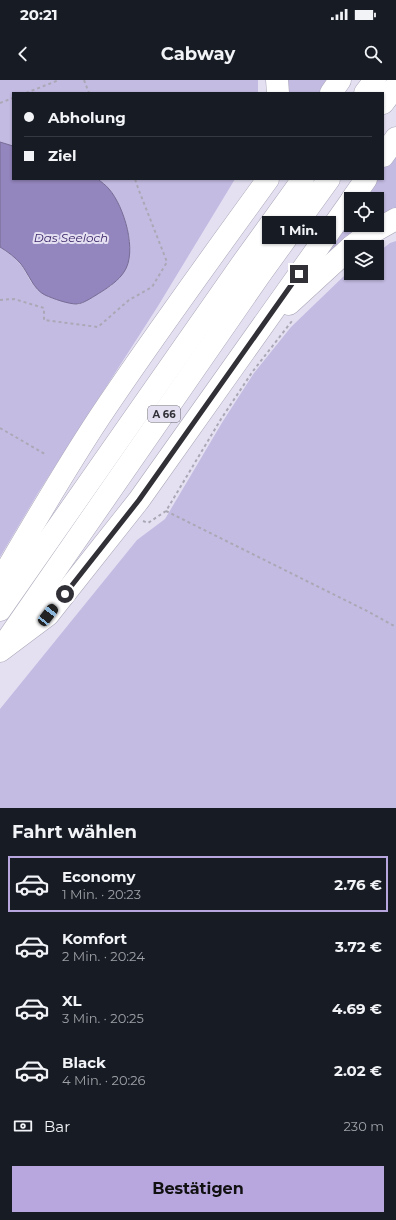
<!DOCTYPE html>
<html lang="de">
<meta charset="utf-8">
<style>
:root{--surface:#171b24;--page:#20242c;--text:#f1f3f6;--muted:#9ea1a6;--line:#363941;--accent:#b8a6de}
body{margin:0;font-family:Montserrat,sans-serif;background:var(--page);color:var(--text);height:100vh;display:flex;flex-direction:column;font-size:15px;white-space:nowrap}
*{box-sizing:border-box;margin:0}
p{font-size:13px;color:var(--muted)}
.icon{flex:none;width:22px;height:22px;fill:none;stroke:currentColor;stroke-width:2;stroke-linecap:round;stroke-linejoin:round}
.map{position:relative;height:728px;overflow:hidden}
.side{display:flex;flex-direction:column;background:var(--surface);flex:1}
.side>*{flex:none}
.banner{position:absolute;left:12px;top:12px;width:372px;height:88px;border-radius:0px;box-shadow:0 1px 3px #0004;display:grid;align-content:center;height:88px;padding:0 12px;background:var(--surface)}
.tools{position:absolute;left:344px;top:112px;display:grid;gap:8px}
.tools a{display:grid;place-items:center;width:40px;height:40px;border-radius:0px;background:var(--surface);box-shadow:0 1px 3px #0004;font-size:20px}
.end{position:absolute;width:18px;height:18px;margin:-9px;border:5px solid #313037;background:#fff;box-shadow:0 0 0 2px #fff}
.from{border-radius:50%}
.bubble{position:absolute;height:28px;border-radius:0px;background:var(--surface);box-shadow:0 1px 3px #0004;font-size:13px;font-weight:700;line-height:28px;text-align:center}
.car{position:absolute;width:12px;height:24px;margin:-12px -6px;border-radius:5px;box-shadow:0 0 3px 1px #0007;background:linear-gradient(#222 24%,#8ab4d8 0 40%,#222 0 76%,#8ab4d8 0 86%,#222 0)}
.banner b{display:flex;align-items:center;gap:14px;height:38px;font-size:15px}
.banner b+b{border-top:1px solid var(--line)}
.banner i{width:10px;height:10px;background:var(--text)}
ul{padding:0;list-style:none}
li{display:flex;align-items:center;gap:12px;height:56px;margin:0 8px 6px;padding:0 4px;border:2px solid transparent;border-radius:0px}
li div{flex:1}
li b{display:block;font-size:15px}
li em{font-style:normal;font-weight:700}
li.active{border-color:var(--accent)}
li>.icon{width:36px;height:36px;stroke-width:1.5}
h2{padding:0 12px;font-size:18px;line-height:48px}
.pay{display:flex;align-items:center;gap:10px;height:44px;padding:0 12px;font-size:15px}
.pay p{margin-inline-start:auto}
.action{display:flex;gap:8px;margin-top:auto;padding:8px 12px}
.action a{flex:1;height:46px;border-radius:0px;background:var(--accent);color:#111;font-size:16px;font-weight:700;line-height:46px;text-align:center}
.status{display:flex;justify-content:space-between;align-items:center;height:28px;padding:0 20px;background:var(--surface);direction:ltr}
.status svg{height:11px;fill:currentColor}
header{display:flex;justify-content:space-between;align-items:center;height:52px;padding:0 12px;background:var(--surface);font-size:18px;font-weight:700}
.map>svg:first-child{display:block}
.green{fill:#c4bbe2}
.water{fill:#9385bd;stroke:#766c95}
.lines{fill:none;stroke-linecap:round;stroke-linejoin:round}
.highway-casing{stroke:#aca8b9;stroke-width:23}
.path{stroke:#aba8b6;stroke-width:2;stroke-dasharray:3 3;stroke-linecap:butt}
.highway{stroke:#fff;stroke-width:22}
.route{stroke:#313037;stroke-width:5}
.labels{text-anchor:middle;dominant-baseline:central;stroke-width:4;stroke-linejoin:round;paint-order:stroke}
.shield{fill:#e4e0f2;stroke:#67656f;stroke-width:1}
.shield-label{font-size:10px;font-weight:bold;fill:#313037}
.water-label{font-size:12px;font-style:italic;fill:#3c2569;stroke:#e4e0f2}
</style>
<div class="status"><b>20:21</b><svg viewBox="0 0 49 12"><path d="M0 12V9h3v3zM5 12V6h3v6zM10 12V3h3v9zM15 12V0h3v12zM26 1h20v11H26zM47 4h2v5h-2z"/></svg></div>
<header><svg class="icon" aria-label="back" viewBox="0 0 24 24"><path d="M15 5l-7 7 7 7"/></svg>Cabway<svg class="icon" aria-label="search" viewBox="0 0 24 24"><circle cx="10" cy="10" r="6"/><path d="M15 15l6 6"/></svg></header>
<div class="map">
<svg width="396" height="728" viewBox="0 0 396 728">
<rect width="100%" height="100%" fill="#e4e0f2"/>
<!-- green -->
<g class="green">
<path d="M0 0H258V13H13V66L0 62Z"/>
<path d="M283 0H334L325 13H283Z"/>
<path d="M396 66V134L293 216 351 128V145H377V119H357L372 99H383V84Z"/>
<path d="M98 99H235L158 226 38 413 0 477V167L14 177 22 186 31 202 78 225 93 217 111 206 129 177 130 161 125 141 109 109Z"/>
<path d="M396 161V728H0V629L137 460 165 439 223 341 254 293 291 247 344 196 351 191V193H377V173L390 163Z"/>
</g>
<!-- water -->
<path class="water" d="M0 62 13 66V99H98C101 102 106 105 109 109 124 126 138 172 124 192 119 200 109 207 101 212 96 215 83 224 77 224 68 224 54 219 45 215 34 210 28 193 21 184 15 177 8 172 0 167Z"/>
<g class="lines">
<!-- highway casing -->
<g class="highway-casing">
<g id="highway">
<path d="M277 0 278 13"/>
<path d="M331 13 340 0"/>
<path d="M365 13 375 0"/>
<path d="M383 23 396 6"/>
<path d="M383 76 396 58"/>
<path d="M352 119 366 99"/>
<path d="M351 167 364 157 396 139"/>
<path d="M289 224 351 167"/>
<path d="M0 501C32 446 64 391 99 338 153 257 211 178 268 99"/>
<path d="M0 530 241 185 303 99"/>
<path d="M9 557 259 196 329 99"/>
<path d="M0 571 48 535 139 420 351 121"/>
</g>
</g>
<!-- path -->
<g class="path">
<path d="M84 0 89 13"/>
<path d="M26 13 59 0"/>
<path d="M0 23 13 18"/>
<path d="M0 220 14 219 44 228V240L98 247 129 220 152 207 167 182 138 108 135 99"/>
<path d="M0 348 45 374"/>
<path d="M166 431 369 532 396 547"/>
<path d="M143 441 148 443 166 431 221 339 253 291 292 241"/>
</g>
<!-- highway -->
<use href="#highway" class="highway"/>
</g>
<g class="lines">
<!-- route -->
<path class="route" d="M65 514 139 420 299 194"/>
</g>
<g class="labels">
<!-- shield labels -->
<rect class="shield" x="148" y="326" width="32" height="16" rx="3"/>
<g class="shield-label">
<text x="164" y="334">A 66</text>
</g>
<!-- water labels -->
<g class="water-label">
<text x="71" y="157">Das Seeloch</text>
</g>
</g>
</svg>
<div class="tools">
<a><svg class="icon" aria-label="locate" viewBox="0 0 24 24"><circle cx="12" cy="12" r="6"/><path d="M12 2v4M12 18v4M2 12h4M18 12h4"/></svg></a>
<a><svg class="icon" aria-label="layers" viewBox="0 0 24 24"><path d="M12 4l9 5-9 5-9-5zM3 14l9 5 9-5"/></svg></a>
</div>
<i class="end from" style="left:65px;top:514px"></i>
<i class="end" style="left:299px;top:194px"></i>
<div class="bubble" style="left:262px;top:136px;width:74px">1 Min.</div>
<i class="car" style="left:48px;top:535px;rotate:38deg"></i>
<div class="banner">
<b><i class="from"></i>Abholung</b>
<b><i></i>Ziel</b>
</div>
</div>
<section class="side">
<h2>Fahrt wählen</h2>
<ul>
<li class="active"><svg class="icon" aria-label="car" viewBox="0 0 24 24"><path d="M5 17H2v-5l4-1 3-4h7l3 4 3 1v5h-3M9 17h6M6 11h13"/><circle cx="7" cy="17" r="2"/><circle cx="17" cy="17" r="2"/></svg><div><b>Economy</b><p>1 Min. · 20:23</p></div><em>2.76 €</em></li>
<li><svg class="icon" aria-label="car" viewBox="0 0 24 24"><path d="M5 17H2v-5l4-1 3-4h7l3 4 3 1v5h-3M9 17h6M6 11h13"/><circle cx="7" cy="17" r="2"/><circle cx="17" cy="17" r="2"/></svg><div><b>Komfort</b><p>2 Min. · 20:24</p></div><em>3.72 €</em></li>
<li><svg class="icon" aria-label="car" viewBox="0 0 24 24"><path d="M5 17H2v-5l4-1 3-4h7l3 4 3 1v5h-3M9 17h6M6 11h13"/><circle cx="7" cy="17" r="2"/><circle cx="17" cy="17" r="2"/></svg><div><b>XL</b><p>3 Min. · 20:25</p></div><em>4.69 €</em></li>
<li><svg class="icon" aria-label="car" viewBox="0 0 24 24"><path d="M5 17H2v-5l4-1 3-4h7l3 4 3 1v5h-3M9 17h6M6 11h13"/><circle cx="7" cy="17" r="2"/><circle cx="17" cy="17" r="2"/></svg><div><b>Black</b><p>4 Min. · 20:26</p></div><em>2.02 €</em></li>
</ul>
<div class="pay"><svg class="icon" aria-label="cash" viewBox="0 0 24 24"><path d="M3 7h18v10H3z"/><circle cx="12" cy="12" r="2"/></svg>Bar<p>230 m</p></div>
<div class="action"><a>Bestätigen</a></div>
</section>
